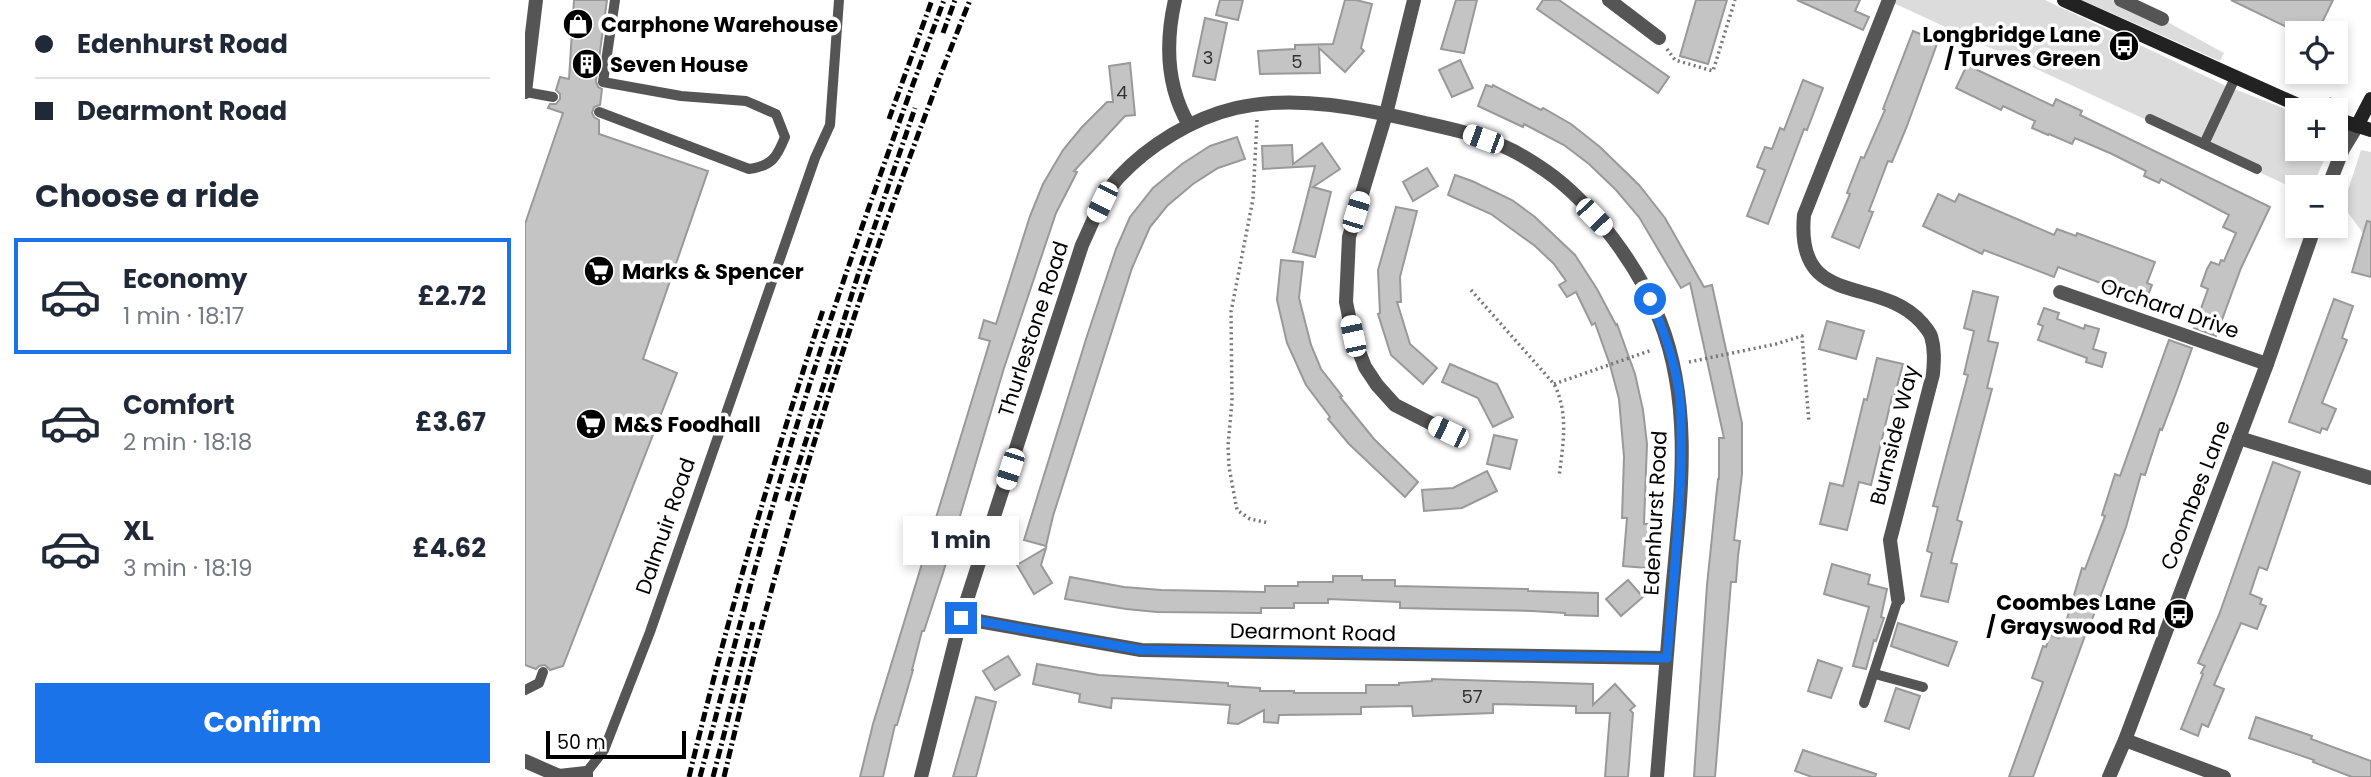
<!DOCTYPE html>
<meta charset="utf-8">
<style>
:root{--surface:#fff;--page:#f2f2f3;--text:#1f2937;--muted:#747a83;--line:#e0e1e3;--accent:#1a73e8}
body{margin:0;font-family:Poppins,sans-serif;background:var(--page);color:var(--text);height:100vh;display:flex;flex-direction:column;font-size:26px;white-space:nowrap}
*{box-sizing:border-box;margin:0}
p{font-size:23px;color:var(--muted)}
.icon{flex:none;width:38px;height:38px;fill:none;stroke:currentColor;stroke-width:2;stroke-linecap:round;stroke-linejoin:round}
.map{position:relative;flex:1;overflow:hidden}
.panel{display:flex;flex-direction:column;background:var(--surface);width:525px}
.panel>*{flex:none}
.banner{display:grid;align-content:center;height:154px;padding:0 35px;background:var(--surface)}
.buttons{position:absolute;left:1760px;top:21px;display:grid;gap:14px}
.buttons a{display:grid;place-items:center;width:63px;height:63px;border-radius:0px;background:var(--surface);box-shadow:0 4px 10px #0003;font-size:35px}
.scale{position:absolute;left:21px;bottom:18px;width:140px;box-sizing:border-box;padding-left:7px;border:4px solid #000;border-top:0;font-size:19px;line-height:24px;white-space:nowrap;color:#000;-webkit-text-stroke:5px #fff;paint-order:stroke}
.end{position:absolute;width:32px;height:32px;margin:-16px;border:9px solid #1a73e8;background:#fff;box-shadow:0 0 0 4px #fff}
.from{border-radius:50%}
.bubble{position:absolute;height:49px;border-radius:0px;background:var(--surface);box-shadow:0 4px 10px #0003;font-size:23px;font-weight:700;line-height:49px;text-align:center}
.car{position:absolute;width:21px;height:42px;margin:-21px -10px;border-radius:9px;box-shadow:0 0 5px 2px #0007;background:linear-gradient(#fff 24%,#345 0 40%,#fff 0 76%,#345 0 86%,#fff 0)}
.banner b{display:flex;align-items:center;gap:24px;height:66px;font-size:26px}
.banner b+b{border-top:2px solid var(--line)}
.banner i{width:18px;height:18px;background:var(--text)}
ul{padding:0;list-style:none}
li{display:flex;align-items:center;gap:21px;height:116px;margin:0 14px 10px;padding:0 21px;border:4px solid transparent;border-radius:0px}
li div{flex:1}
li b{display:block;font-size:26px}
li em{font-style:normal;font-weight:700}
li.on{border-color:var(--accent)}
li>.icon{width:63px;height:63px;stroke-width:1.5}
h2{padding:0 35px;font-size:32px;line-height:84px}
.cta{display:flex;gap:14px;margin-top:auto;padding:14px 35px}
.cta a{flex:1;height:80px;border-radius:0px;background:var(--accent);color:#fff;font-size:28px;font-weight:700;line-height:80px;text-align:center}
main{display:flex;flex:1;min-height:0}
.map>svg:first-child{display:block}
.green{fill:#dcdcdc}
.building{fill:#c4c4c4;stroke:#999;stroke-width:2}
.lines{fill:none;stroke-linecap:round;stroke-linejoin:round}
.path{stroke:#777;stroke-width:3.5;stroke-dasharray:2 3.5;stroke-linecap:butt}
.lane{stroke:#555;stroke-width:10}
.street{stroke:#555;stroke-width:14}
.secondary{stroke:#222;stroke-width:14}
.rail{stroke:#000;stroke-width:5;stroke-dasharray:10 3.5 2 3.5;stroke-linecap:butt}
.route{stroke:#1a73e8;stroke-width:9}
.labels{text-anchor:middle;dominant-baseline:central;stroke-width:7;stroke-linejoin:round;paint-order:stroke}
.number-label{font-size:18px;fill:#313131}
.poi-label{font-size:21px;font-weight:bold;fill:#000;stroke:#fff;text-anchor:start}
.street-label{font-size:21px;fill:#000;stroke:#fff}
</style>
<main>
<section class="panel">
<div class="banner">
<b><i class="from"></i>Edenhurst Road</b>
<b><i></i>Dearmont Road</b>
</div>
<h2>Choose a ride</h2>
<ul>
<li class="on"><svg class="icon" aria-label="car" viewBox="0 0 24 24"><path d="M5 17H2v-5l4-1 3-4h7l3 4 3 1v5h-3M9 17h6M6 11h13"/><circle cx="7" cy="17" r="2"/><circle cx="17" cy="17" r="2"/></svg><div><b>Economy</b><p>1 min · 18:17</p></div><em>£2.72</em></li>
<li><svg class="icon" aria-label="car" viewBox="0 0 24 24"><path d="M5 17H2v-5l4-1 3-4h7l3 4 3 1v5h-3M9 17h6M6 11h13"/><circle cx="7" cy="17" r="2"/><circle cx="17" cy="17" r="2"/></svg><div><b>Comfort</b><p>2 min · 18:18</p></div><em>£3.67</em></li>
<li><svg class="icon" aria-label="car" viewBox="0 0 24 24"><path d="M5 17H2v-5l4-1 3-4h7l3 4 3 1v5h-3M9 17h6M6 11h13"/><circle cx="7" cy="17" r="2"/><circle cx="17" cy="17" r="2"/></svg><div><b>XL</b><p>3 min · 18:19</p></div><em>£4.62</em></li>
</ul>
<div class="cta"><a>Confirm</a></div>
</section>
<div class="map">
<svg width="1846" height="777" viewBox="0 0 1846 777">
<rect width="100%" height="100%" fill="#fff"/>
<!-- green -->
<g class="green">
<path d="M1362 0H1520L1699 85 1773 114V149H1804L1787 187H1773V190Z"/>
<path d="M1557 0H1596L1637 19 1699 53 1695 61Z"/>
<path d="M1836 150 1846 152V236L1838 233 1818 206Z"/>
</g>
<!-- building -->
<g class="building">
<path d="M49 0H82L71 81 73 87 77 89 75 105 69 107 67 113 69 117 74 120V134L183 171 118 359 152 373 38 666 25 670 20 665 14 666 11 669 0 665V224L38 113 23 108 25 104H31L35 99V94L31 90 35 77 44 79Z"/>
<path d="M695 0H718L713 20 691 15Z"/>
<path d="M820 0H831L847 4 836 48 839 51 820 72 794 48 795 73 735 74 733 51 770 49V45L808 44Z"/>
<path d="M931 0H952L939 53 916 49Z"/>
<path d="M1018 0H1034L1144 77 1133 93 1012 9Z"/>
<path d="M1171 0H1202L1183 64 1155 56Z"/>
<path d="M1272 0H1335L1330 11 1344 17 1338 30Z"/>
<path d="M1706 0H1808L1792 33H1774Z"/>
<path d="M680 18 702 23 690 80 668 76Z"/>
<path d="M1388 31 1413 41 1382 126 1367 162 1363 161 1344 211 1348 212 1334 248 1307 237 1325 194 1322 193 1336 157 1339 158 1360 110 1358 109Z"/>
<path d="M935 60 948 88 927 97 914 70Z"/>
<path d="M605 63 610 115 600 116 549 171 552 172 531 213 479 368 418 573 399 631H397L387 670H388L372 725H370L358 777H335L348 724 465 341 454 338 459 320 471 324 505 216 518 184 538 150 557 127 582 102H588L584 66Z"/>
<path d="M1442 65 1528 106 1531 99 1557 111 1555 115 1745 207 1716 268 1691 336 1669 328 1683 289 1676 286 1682 269 1686 262 1694 265 1696 260 1699 261 1711 233 1698 227 1704 215 1636 179 1634 183 1619 176 1621 171 1587 154 1550 138 1547 144 1524 134 1523 135 1507 128 1510 121 1478 106 1476 110 1431 88Z"/>
<path d="M1278 80 1298 88 1282 130 1279 129 1243 224 1222 216 1240 170 1232 167 1240 147 1247 149 1255 128 1259 130Z"/>
<path d="M961 85 967 87 968 85 1016 110 1018 108 1046 124 1075 147 1114 185 1140 218 1179 287 1187 285 1217 423V474L1209 540 1215 541 1213 556 1211 582H1206L1190 777H1169L1182 585 1193 479H1194V438H1199L1165 283 1156 288 1114 217 1091 190 1064 164 1039 145 999 124 998 127 953 106Z"/>
<path d="M712 137 720 159 693 168 668 184 642 206 625 227 607 268 528 516 521 546 499 540 562 336 591 249 605 217 628 188 657 164 685 146Z"/>
<path d="M797 143 815 169 788 187 806 192 790 257 768 252 790 166 738 169 737 146 767 145 768 164Z"/>
<path d="M902 168 913 186 888 201 878 182Z"/>
<path d="M930 175 947 181 987 200 1010 217 1050 255 1072 289 1091 325 1092 324 1110 374 1118 410 1122 444 1119 524H1124L1121 568 1098 566 1102 518H1097L1099 457 1094 399 1085 365 1070 323 1067 325 1051 292 1042 297 1034 285 1041 281 1029 264 1010 246 966 214 923 195Z"/>
<path d="M1413 194 1430 202 1434 194 1529 235 1532 229 1551 236 1552 233 1630 262 1622 283 1627 285 1621 300 1533 267 1529 277 1459 250 1457 254 1398 226Z"/>
<path d="M871 207 892 211 875 277 876 302H872L885 344 912 368 898 384 866 355 853 314 855 313 853 270Z"/>
<path d="M1842 221 1846 222V277L1827 272Z"/>
<path d="M756 260 778 262 774 298 786 345 796 369 817 396 815 397 849 439 893 482 880 497 824 444 803 419 805 417 781 385 762 343 752 300Z"/>
<path d="M1448 291 1473 297 1463 341 1473 343 1462 388 1467 389 1432 520 1437 522 1426 563 1432 564 1423 602 1396 596 1407 553 1402 551 1413 507 1408 506 1443 375 1439 374 1449 331 1439 328Z"/>
<path d="M1809 299 1828 306 1817 338 1822 340 1797 403 1811 409 1802 430 1797 428 1795 433 1764 422Z"/>
<path d="M1519 308 1534 313 1532 319 1559 329 1560 325 1574 329 1568 349 1581 353 1577 367 1561 362 1562 358 1513 340 1518 326 1513 324Z"/>
<path d="M1302 321 1339 331 1331 359 1294 349Z"/>
<path d="M1644 340 1667 348 1651 393 1637 430 1635 429 1620 475 1616 474 1601 527 1565 625H1564L1508 777H1484L1518 682 1507 678 1518 646 1521 647 1525 635 1534 638 1541 622 1557 568 1560 569 1580 516 1577 515 1590 474 1595 476Z"/>
<path d="M1352 358 1378 364 1369 398 1367 397 1346 485 1334 482 1322 530 1295 524 1305 483 1318 486 1339 399 1342 400Z"/>
<path d="M925 364 972 384 988 417 968 427 953 398 917 382Z"/>
<path d="M969 435 992 440 985 469 962 464Z"/>
<path d="M1748 462 1775 472 1742 570 1734 567 1725 594 1737 599 1735 604 1741 606 1732 629 1716 623 1689 685 1699 689 1683 727 1677 724 1673 736 1656 729 1678 674 1676 673 1680 666 1673 663 1694 615Z"/>
<path d="M962 471 972 491 937 508 899 511 897 490 928 488Z"/>
<path d="M521 548 516 565 527 583 509 594 492 565Z"/>
<path d="M1307 564 1345 575 1343 584 1362 589 1356 617 1359 618 1351 641 1349 640 1341 669 1328 666 1344 607 1299 594Z"/>
<path d="M808 576H837V580H870V586L1003 589V591L1073 593V616L1040 615V613L1007 611 875 608V602L803 599V603H769V608H736V613L632 612 601 609 540 599 545 577 599 587 636 590 740 592V586H773V582H808Z"/>
<path d="M1103 580 1118 597 1096 616 1081 599Z"/>
<path d="M1373 623 1432 642 1423 666 1366 646Z"/>
<path d="M483 656 495 675 470 690 458 671Z"/>
<path d="M1293 660 1317 668 1306 698 1283 691Z"/>
<path d="M512 664 574 675 703 683V686L735 688V691H769V693H841V685H874V683L907 681V679L1068 684V705L1090 684 1110 706 1105 710 1108 713 1103 777H1080L1085 713H1051V706L968 704V713L888 716 887 706 836 707V714L754 715 753 723 739 722V710L713 724 703 723 705 705 587 698 586 708 554 702 555 694 508 684Z"/>
<path d="M1371 688 1395 696 1384 729 1360 721Z"/>
<path d="M451 697 471 702 451 777H428Z"/>
<path d="M1731 717 1787 736 1786 739 1846 761V777H1827L1788 762 1789 760 1724 738Z"/>
<path d="M1278 750 1351 774 1350 777H1287L1270 771Z"/>
</g>
<g class="lines">
<!-- path -->
<g class="path">
<path d="M1142 49 1150 60 1188 71 1210 0"/>
<path d="M1804 105 1807 95"/>
<path d="M732 120 728 199 706 312 707 401 703 446 704 467 712 510 725 519 744 523"/>
<path d="M946 290 1029 384C1044 413 1038 445 1034 477"/>
<path d="M1164 362 1251 344 1277 336 1284 423"/>
<path d="M1029 384 1127 350"/>
</g>
<!-- lane -->
<g class="lane">
<path d="M0 92 28 97"/>
<path d="M74 112 224 169C247 166 252 157 260 137L251 114 221 101 156 96 78 82 90 0"/>
<path d="M1625 119 1732 169"/>
<path d="M1679 144 1710 78"/>
<path d="M1350 674 1398 687"/>
<path d="M0 690 14 683 18 672"/>
<path d="M1339 703 1373 599"/>
<path d="M61 773 79 750 125 632 290 158 305 125 314 0"/>
</g>
<!-- street -->
<g class="street">
<path d="M650 0C640 44 641 86 664 125"/>
<path d="M889 0 861 114 824 237 821 302 828 336 840 367 852 385 870 405 923 432"/>
<path d="M1084 0 1134 38"/>
<path d="M1364 0 1279 215C1270 311 1354 274 1397 323 1400 327 1404 331 1406 336 1410 349 1409 361 1408 374L1365 540 1373 599"/>
<path d="M1596 0 1637 19"/>
<path d="M0 92 11 0"/>
<path d="M1803 187 1818 149 1832 126"/>
<path d="M1535 292 1742 364"/>
<path d="M1714 438 1846 478"/>
<path d="M436 618 616 650 1141 658"/>
<path d="M1600 740 1699 777"/>
<path d="M0 761 34 776 61 773V777"/>
<path d="M396 777 436 618 557 245C568 222 577 195 594 177 624 145 668 118 711 108 772 94 840 109 900 123 927 129 955 135 980 147 994 153 1008 162 1021 171 1067 203 1115 268 1135 321 1169 407 1155 503 1147 593 1142 654 1137 716 1132 777"/>
<path d="M1584 777 1600 740 1742 364 1790 226"/>
</g>
<!-- secondary -->
<g class="secondary">
<path d="M1539 0 1784 110"/>
<path d="M1811 119 1846 130"/>
<path d="M1832 126 1846 99"/>
</g>
<!-- rail -->
<g class="rail">
<path d="M418 33 430 0"/>
<path d="M364 119 407 0"/>
<path d="M262 501 333 275 390 108"/>
<path d="M164 777C202 620 247 464 298 310"/>
<path d="M175 777C201 678 226 579 255 481 303 318 360 159 419 0"/>
<path d="M188 777 228 622"/>
<path d="M199 777C260 516 345 249 445 0"/>
</g>
</g>
<g class="lines">
<!-- route -->
<path class="route" d="M436 618 616 650 1142 658C1147 592 1155 526 1156 460 1156 437 1157 413 1154 391 1149 359 1138 328 1125 299"/>
</g>
<!-- icons -->
<defs>
<g id="shop-disc" transform="scale(1.575)"><circle r="9.5" fill="#000" stroke="#fff"/><path d="M-5-2.5h2.3a2.7 3.5 0 0 1 5.4 0H5L5.5 6h-11ZM-1.5-2.5h3a1.5 2.3 0 0 0-3 0Z" fill="#fff"/></g>
<g id="bus-disc" transform="scale(1.575)"><circle r="9.5" fill="#000" stroke="#fff"/><path d="M-5-6H5V4H4V6H2V4H-2V6H-4V4H-5ZM-3.5-4V0h7V-4ZM-3.5 1.2v1.5H-2V1.2ZM2 1.2v1.5H3.5V1.2Z" fill="#fff"/></g>
<g id="building-disc" transform="scale(1.575)"><circle r="9.5" fill="#000" stroke="#fff"/><path d="M-4-6H4V6H1V3H-1V6H-4ZM-2.5-4.3h1.7v1.8h-1.7ZM.8-4.3h1.7v1.8H.8ZM-2.5-1h1.7V.8h-1.7ZM.8-1h1.7V.8H.8Z" fill="#fff"/></g>
<g id="supermarket-disc" transform="scale(1.575)"><circle r="9.5" fill="#000" stroke="#fff"/><path d="M-6-5.5h2.5l.6 2H6L4.5 2H-2.5L-4.4-4H-6ZM-1.5 3.2a1.3 1.3 0 1 0 .1 0ZM3 3.2a1.3 1.3 0 1 0 .1 0Z" fill="#fff"/></g>
</defs>
<g fill-rule="evenodd">
<use href="#shop-disc" x="53" y="24"/>
<use href="#bus-disc" x="1599" y="46"/>
<use href="#building-disc" x="62" y="64"/>
<use href="#supermarket-disc" x="74" y="271"/>
<use href="#supermarket-disc" x="66" y="424"/>
<use href="#bus-disc" x="1654" y="614"/>
</g>
<g class="labels">
<!-- number labels -->
<g class="number-label">
<text x="683" y="57">3</text>
<text x="772" y="61">5</text>
<text x="597" y="92">4</text>
<text x="947" y="696">57</text>
</g>
<!-- poi labels -->
<g class="poi-label">
<text x="76" y="24">Carphone Warehouse</text>
<text x="1576" y="34" text-anchor="end">Longbridge Lane<tspan x="1576" dy="24">/ Turves Green</tspan></text>
<text x="85" y="64">Seven House</text>
<text x="97" y="271">Marks &amp; Spencer</text>
<text x="89" y="424">M&amp;S Foodhall</text>
<text x="1631" y="602" text-anchor="end">Coombes Lane<tspan x="1631" dy="24">/ Grayswood Rd</tspan></text>
</g>
<!-- street labels -->
<g class="street-label">
<text transform="translate(1645 308) rotate(19)">Orchard Drive</text>
<text transform="translate(508 329) rotate(-72)">Thurlestone Road</text>
<text transform="translate(1369 435) rotate(-76)">Burnside Way</text>
<text transform="translate(1670 495) rotate(-69)">Coombes Lane</text>
<text transform="translate(1130 513) rotate(-87)">Edenhurst Road</text>
<text transform="translate(140 526) rotate(-71)">Dalmuir Road</text>
<text transform="translate(788 632) rotate(1)">Dearmont Road</text>
</g>
</g>
</svg>
<div class="buttons">
<a><svg class="icon" aria-label="locate" viewBox="0 0 24 24"><circle cx="12" cy="12" r="6"/><path d="M12 2v4M12 18v4M2 12h4M18 12h4"/></svg></a>
<a>+</a>
<a>−</a>
</div>
<div class="scale">50 m</div>
<i class="end from" style="left:1125px;top:299px"></i>
<i class="end" style="left:436px;top:618px"></i>
<div class="bubble" style="left:378px;top:516px;width:116px">1 min</div>
<i class="car" style="left:958px;top:139px;rotate:290deg"></i>
<i class="car" style="left:577px;top:202px;rotate:206deg"></i>
<i class="car" style="left:831px;top:212px;rotate:17deg"></i>
<i class="car" style="left:1069px;top:217px;rotate:136deg"></i>
<i class="car" style="left:828px;top:336px;rotate:348deg"></i>
<i class="car" style="left:923px;top:432px;rotate:296deg"></i>
<i class="car" style="left:485px;top:469px;rotate:198deg"></i>
</div>
</main>
